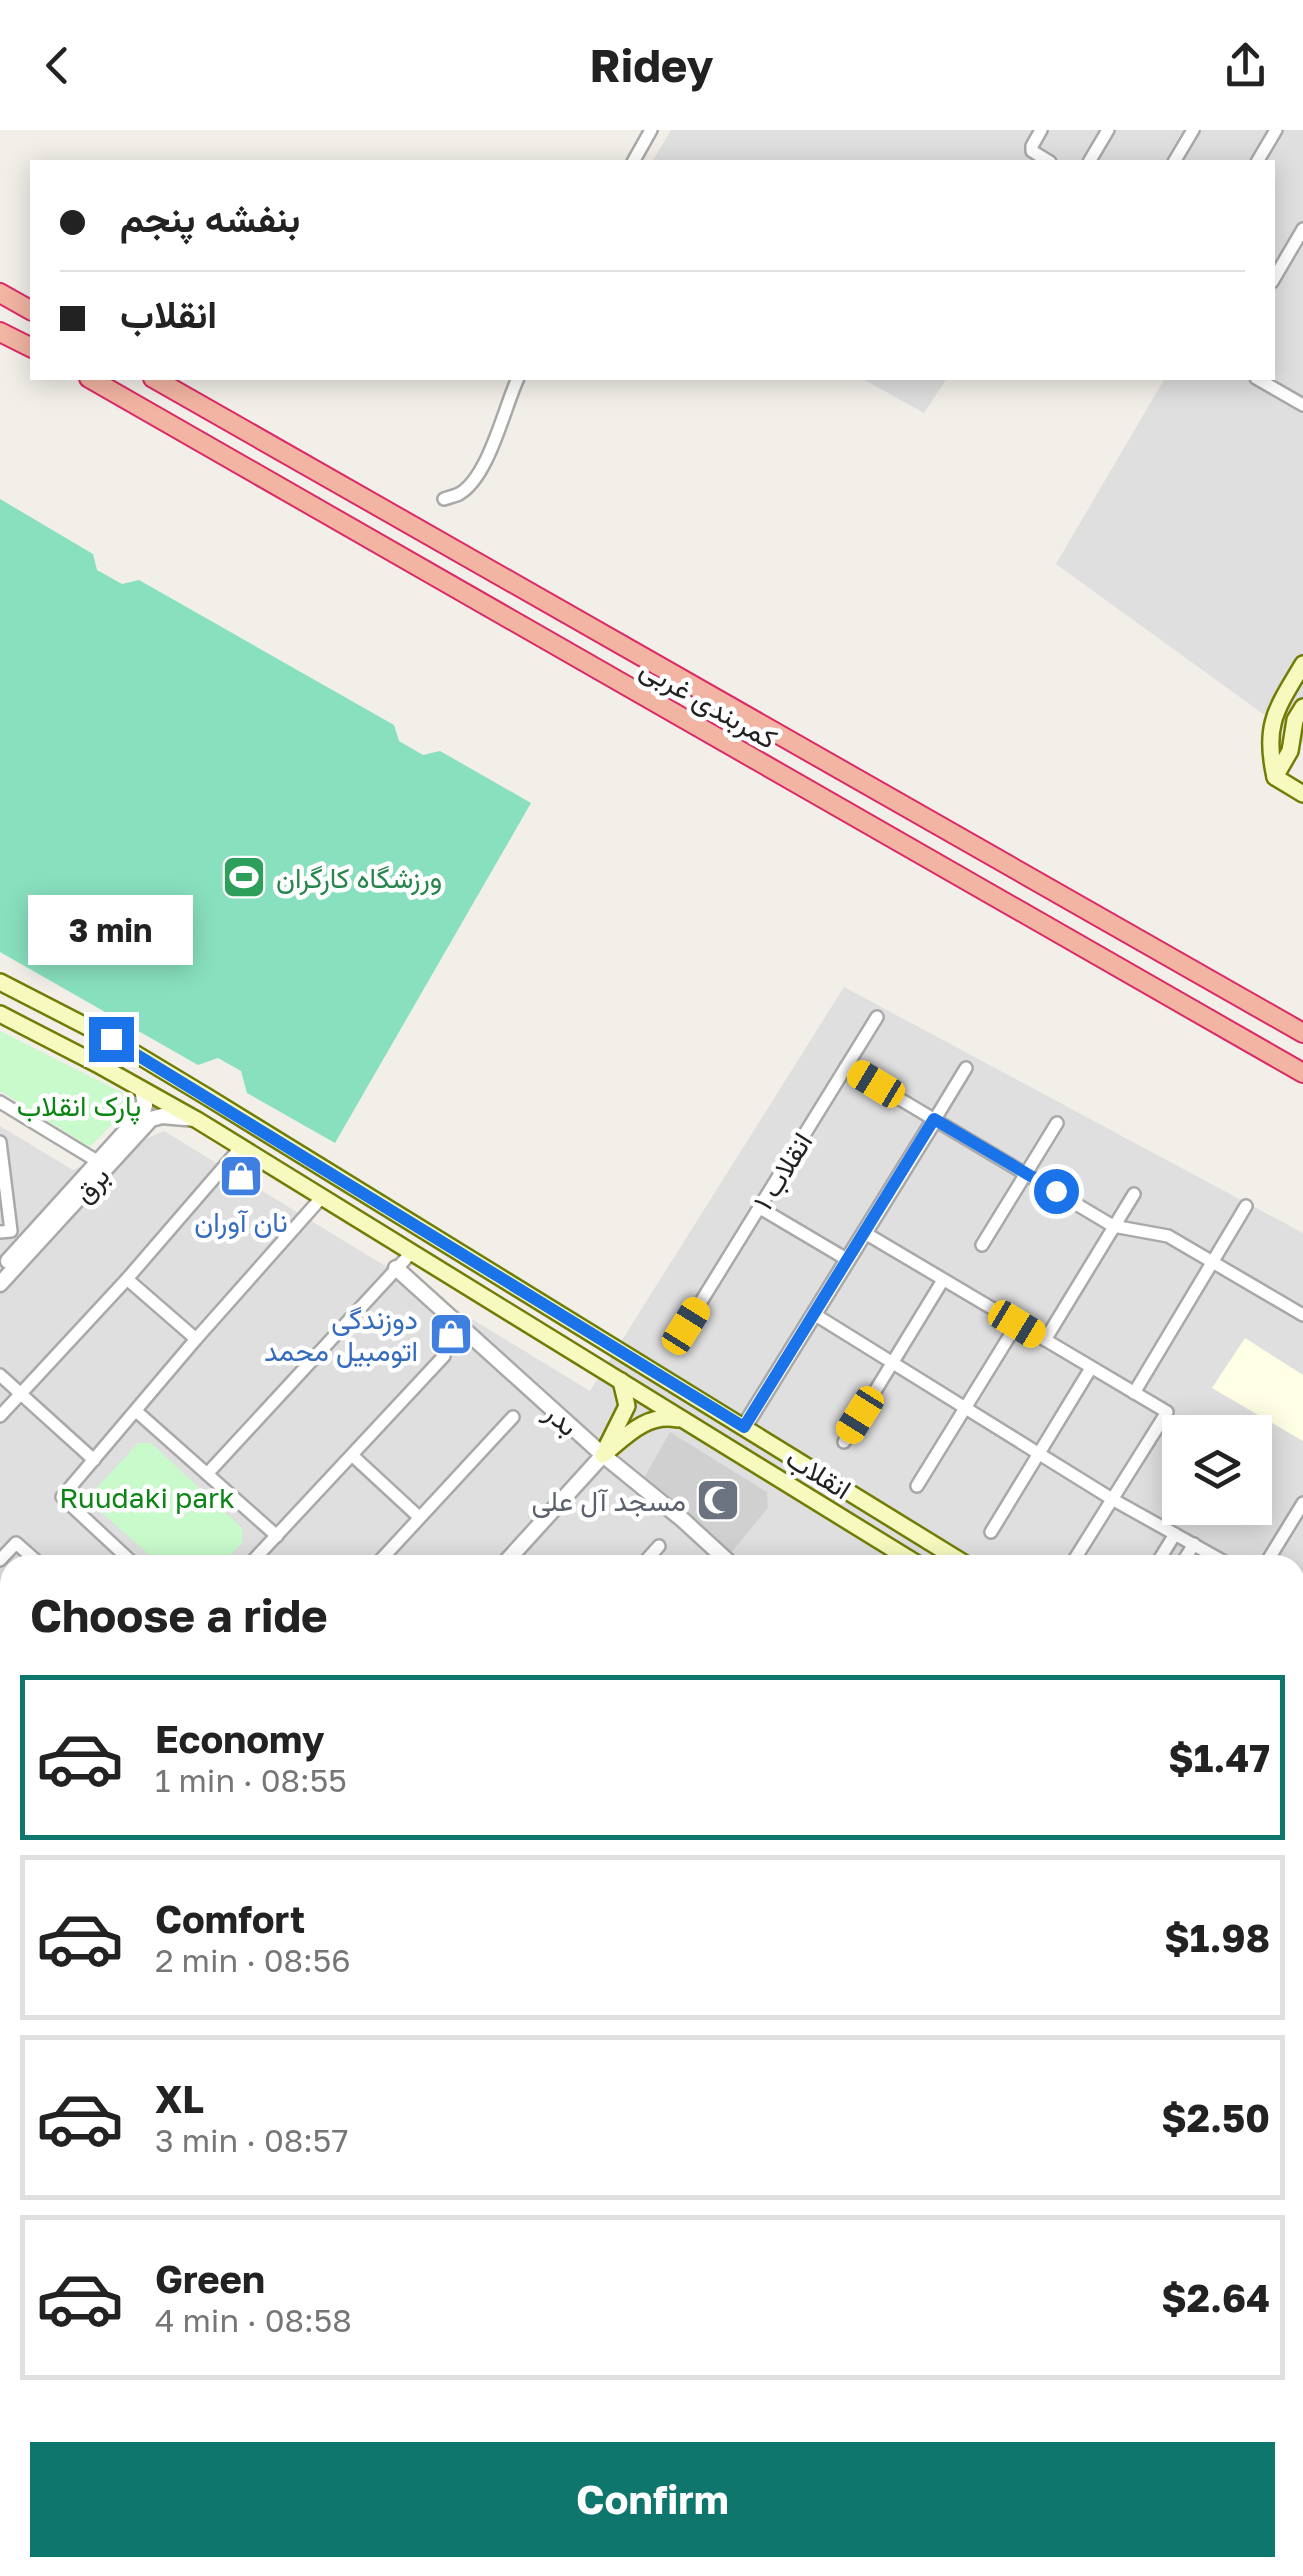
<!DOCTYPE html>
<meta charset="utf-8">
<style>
:root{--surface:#fff;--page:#f2f2f2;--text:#222;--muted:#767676;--line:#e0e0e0;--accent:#0f766e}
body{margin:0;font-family:"Golos Text",Vazirmatn,sans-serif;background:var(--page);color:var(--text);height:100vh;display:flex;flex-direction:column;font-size:38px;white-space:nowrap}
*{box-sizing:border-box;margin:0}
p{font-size:32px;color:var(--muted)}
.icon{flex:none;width:55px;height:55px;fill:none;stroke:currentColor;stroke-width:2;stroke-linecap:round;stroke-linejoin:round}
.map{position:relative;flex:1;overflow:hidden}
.drawer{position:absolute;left:0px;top:1425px;width:1305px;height:1022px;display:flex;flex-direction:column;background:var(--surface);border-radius:30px 30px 0 0;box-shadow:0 5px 25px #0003}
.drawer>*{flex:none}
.guide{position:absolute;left:30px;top:30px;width:1245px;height:220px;border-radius:0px;box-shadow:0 5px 25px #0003;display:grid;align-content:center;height:220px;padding:0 30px;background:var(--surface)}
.tools{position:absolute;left:1162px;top:1285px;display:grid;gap:20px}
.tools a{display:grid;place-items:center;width:110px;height:110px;border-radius:0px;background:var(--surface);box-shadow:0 5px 25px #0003;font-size:50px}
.end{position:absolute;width:45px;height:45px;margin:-22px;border:12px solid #1a73e8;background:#fff;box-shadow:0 0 0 5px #fff}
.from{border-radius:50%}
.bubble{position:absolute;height:70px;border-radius:0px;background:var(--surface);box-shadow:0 5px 25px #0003;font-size:32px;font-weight:700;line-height:70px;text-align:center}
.car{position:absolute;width:30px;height:60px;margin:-30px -15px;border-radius:12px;box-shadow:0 0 8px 2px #0007;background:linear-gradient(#f5c518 24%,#345 0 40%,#f5c518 0 76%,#345 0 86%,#f5c518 0)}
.guide b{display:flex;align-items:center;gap:35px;height:95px;font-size:38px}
.guide b+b{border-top:2px solid var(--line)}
.guide i{width:25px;height:25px;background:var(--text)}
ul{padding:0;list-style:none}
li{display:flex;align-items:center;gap:30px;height:165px;margin:0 20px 15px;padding:0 10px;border:5px solid var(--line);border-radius:0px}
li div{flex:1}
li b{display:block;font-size:38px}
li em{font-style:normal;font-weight:700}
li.selected{border-color:var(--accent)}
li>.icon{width:90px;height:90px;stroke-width:1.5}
h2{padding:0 30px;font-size:45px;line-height:120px}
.action{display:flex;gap:20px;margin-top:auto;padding:20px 30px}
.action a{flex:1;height:115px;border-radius:0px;background:var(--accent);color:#fff;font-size:40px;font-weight:700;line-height:115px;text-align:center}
header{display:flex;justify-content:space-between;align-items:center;height:130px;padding:0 30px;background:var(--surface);font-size:45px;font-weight:700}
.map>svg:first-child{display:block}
.residential{fill:#e0dfdf;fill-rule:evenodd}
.education{fill:#ffffe5}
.religious{fill:#d0d0d0}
.park{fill:#c8facc}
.pitch{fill:#88e0be}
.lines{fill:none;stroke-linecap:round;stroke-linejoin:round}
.minor-casing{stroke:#a9a9a9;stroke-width:16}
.tertiary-casing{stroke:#a9a9a9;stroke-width:19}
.secondary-casing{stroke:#707d05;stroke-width:20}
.trunk-casing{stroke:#dc2a67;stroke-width:22}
.minor{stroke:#fff;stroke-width:11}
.tertiary{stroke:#fff;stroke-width:14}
.secondary{stroke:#f7fabf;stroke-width:15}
.trunk{stroke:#f2b4a3;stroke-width:18}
.route{stroke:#1a73e8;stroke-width:12}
.labels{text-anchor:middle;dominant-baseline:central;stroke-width:9;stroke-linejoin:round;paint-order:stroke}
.street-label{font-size:28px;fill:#222;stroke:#fff}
.leisure-label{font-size:28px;fill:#27864d;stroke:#fff;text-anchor:start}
.park-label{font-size:28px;fill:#0c8416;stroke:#fff}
.shop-label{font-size:28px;fill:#366cbe;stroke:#fff}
.worship-label{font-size:28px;fill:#5b616d;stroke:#fff;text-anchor:end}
</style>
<header><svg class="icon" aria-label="back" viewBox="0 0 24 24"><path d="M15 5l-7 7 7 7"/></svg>Ridey<svg class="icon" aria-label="share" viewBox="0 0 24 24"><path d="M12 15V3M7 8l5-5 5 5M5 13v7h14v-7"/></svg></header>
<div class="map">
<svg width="1303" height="2446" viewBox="0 0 1303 2446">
<rect width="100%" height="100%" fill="#f2efe9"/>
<!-- residential -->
<g class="residential">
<path d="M671 0H1303V613L1056 434 1165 248H1272V32H652Z"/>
<path d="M861 248H947L924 283Z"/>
<path d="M844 857 1303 1103V2446H0V996L73 1040 164 1001 590 1261ZM1180 1302H1255V1378H1180ZM10 1435H1295V2438H10Z"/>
</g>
<!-- education -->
<path class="education" d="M1245 1208 1303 1245V1311L1212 1258Z"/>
<!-- religious -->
<path class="religious" d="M670 1302 767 1362 768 1378 730 1424 644 1348Z"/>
<!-- park -->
<g class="park">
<path d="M0 901 121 962C126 970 129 974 124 982L90 1017 0 961Z"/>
<path d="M138 1313H151L242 1398V1413L221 1435H161L93 1375V1362Z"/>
</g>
<!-- pitch -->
<path class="pitch" d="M0 369 93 424 97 440 122 454 139 450 394 595 399 611 423 625 440 621 531 673 335 1013 247 963 241 941 218 928 198 935 0 822Z"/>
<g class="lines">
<!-- minor casing -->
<g class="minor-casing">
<g id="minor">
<path d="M1041 0 1032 16V21L1050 32"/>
<path d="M633 32 651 0"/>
<path d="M1089 32 1108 0"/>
<path d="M1174 32 1193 0"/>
<path d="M1257 32 1276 0"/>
<path d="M1272 152 1303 99"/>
<path d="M1256 248 1303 275"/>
<path d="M444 369C449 367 455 366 459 364 489 347 504 278 518 248"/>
<path d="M846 937 1113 1096 1168 1106 1303 1185"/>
<path d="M0 972 97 1031"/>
<path d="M935 989 966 938"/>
<path d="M0 1012 11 1101 0 1102"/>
<path d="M760 1078 848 1130"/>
<path d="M865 1103 1167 1282 1071 1435"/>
<path d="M982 1115 1057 993"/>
<path d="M127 1149 196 1209"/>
<path d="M814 1184 1112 1369 1230 1435"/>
<path d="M686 1196 877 887"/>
<path d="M1045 1210 1134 1064"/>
<path d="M0 1245 94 1330"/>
<path d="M1134 1263 1246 1076"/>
<path d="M136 1281 277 1406"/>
<path d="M0 1286 127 1149 241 1017"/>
<path d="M844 1312 943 1150"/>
<path d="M353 1326 419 1387"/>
<path d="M207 1344 412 1122"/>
<path d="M917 1356 1017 1194"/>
<path d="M991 1402 1091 1238"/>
<path d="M0 1430 16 1413 41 1435"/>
<path d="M135 1435 62 1367 196 1209 322 1067"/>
<path d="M249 1435 444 1226"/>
<path d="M376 1435 513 1287"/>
<path d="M642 1435 659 1416"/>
<path d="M1156 1435 1175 1404"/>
<path d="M1181 1435 1194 1414"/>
<path d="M1265 1435 1303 1373"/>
<path d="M1295 1478 1303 1484"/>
<path d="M1295 1557 1303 1544"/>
<path d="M0 1567 10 1556"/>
<path d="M1295 1695 1303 1700"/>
<path d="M0 1718 10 1716"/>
<path d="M1295 1823 1303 1828"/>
<path d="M0 1856 8 1925"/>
<path d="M0 1957 10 1966"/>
<path d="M1295 1991 1303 1983"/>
<path d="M1295 2131 1303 2122"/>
<path d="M0 2259 10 2255"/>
<path d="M0 2289 10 2298"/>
<path d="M0 2349 10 2359"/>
<path d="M0 2390 10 2378"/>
<path d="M1295 2436 1303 2428"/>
<path d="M143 2438 152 2446"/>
<path d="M845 2438 854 2446"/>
<path d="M920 2438 929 2446"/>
<path d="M46 2446 54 2438"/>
<path d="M221 2446 229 2438"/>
<path d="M490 2446 497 2438"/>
<path d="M610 2446 617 2438"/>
<path d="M741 2446 749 2438"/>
<path d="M868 2446 875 2438"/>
<path d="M997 2446 1005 2438"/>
</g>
</g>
<!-- tertiary casing -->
<g class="tertiary-casing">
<g id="tertiary">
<path d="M8 1131 143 982 145 975 142 959"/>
<path d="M396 1138 603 1325 683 1390 732 1435"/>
<path d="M0 1154 151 989 162 986 196 989"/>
<path d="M744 1297 935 989"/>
<path d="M503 1435 603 1325"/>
<path d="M0 1590 10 1599"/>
<path d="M0 1607 10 1616"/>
<path d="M1295 1954 1303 1961"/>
<path d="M0 1988 10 1976"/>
<path d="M1295 2281 1303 2272"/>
<path d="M1295 2314 1303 2305"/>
<path d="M1142 2446 1149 2438"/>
<path d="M1168 2446 1176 2438"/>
</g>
</g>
<!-- secondary casing -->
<g class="secondary-casing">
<g id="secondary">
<path d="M1303 534C1277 578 1263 594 1275 647L1303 664"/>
<path d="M1275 647 1290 621 1295 590 1303 577"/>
<path d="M0 852 111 909 209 968 967 1435"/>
<path d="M0 884 97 934 197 990 919 1435"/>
<path d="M607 1316 627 1276 621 1251"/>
<path d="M603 1325C625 1307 646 1283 677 1289"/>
<path d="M1295 1637 1303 1642"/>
<path d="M1295 1667 1303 1672"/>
<path d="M0 2093 10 2103"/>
<path d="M0 2120 10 2129"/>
<path d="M343 2438 352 2446"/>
<path d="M374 2438 384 2446"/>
</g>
</g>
<!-- trunk casing -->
<g class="trunk-casing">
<g id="trunk">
<path d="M0 163 32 181"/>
<path d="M0 202 32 218"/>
<path d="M89 248 1303 943"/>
<path d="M153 248 1303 903"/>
</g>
</g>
<!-- minor -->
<use href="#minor" class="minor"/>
<!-- tertiary -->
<use href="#tertiary" class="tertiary"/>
<!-- secondary -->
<use href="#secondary" class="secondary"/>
<!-- trunk -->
<use href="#trunk" class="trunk"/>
</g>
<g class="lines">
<!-- route -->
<path class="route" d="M111 909 744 1297 934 989 1056 1061"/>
</g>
<!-- icons -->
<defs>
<g id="stadium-square" transform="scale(2.25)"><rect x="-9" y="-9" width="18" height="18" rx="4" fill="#2e9e5b" stroke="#fff"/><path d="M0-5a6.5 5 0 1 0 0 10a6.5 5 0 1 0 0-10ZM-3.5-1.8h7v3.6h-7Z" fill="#fff"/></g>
<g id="shop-square" transform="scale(2.25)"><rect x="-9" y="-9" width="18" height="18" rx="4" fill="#3f7fe0" stroke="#fff"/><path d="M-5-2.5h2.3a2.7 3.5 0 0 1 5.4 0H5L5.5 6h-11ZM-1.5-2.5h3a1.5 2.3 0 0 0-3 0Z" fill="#fff"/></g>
<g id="mosque-square" transform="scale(2.25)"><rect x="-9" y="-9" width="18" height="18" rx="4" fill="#6b7280" stroke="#fff"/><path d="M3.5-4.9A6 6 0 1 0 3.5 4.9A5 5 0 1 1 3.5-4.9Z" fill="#fff"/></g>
</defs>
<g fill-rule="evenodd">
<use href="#stadium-square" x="244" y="747"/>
<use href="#shop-square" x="241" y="1046"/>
<use href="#shop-square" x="451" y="1204"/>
<use href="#mosque-square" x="718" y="1370"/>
</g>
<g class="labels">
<!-- street labels -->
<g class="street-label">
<text transform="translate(709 573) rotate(30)">کمربندی غربی</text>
<text transform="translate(782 1041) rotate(-58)">انقلاب ۱</text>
<text transform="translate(91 1054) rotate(-48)">برق</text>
<text transform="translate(562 1289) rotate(42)">بدر</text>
<text transform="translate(819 1343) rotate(32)">انقلاب</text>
</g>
<!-- leisure labels -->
<g class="leisure-label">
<text x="276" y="747">ورزشگاه کارگران</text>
</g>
<!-- park labels -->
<g class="park-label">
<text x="79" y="975">پارک انقلاب</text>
<text x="147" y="1367">Ruudaki park</text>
</g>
<!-- shop labels -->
<g class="shop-label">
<text x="241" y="1091">نان آوران</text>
<text x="418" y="1188" text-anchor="end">دوزندگی<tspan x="418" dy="32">اتومبیل محمد</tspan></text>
</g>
<!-- worship labels -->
<g class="worship-label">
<text x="686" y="1370">مسجد آل علی</text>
</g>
</g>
</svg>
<div class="tools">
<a><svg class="icon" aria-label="layers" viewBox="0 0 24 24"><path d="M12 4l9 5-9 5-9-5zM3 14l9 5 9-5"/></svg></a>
</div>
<i class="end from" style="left:1056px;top:1061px"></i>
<i class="end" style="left:111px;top:909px"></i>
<div class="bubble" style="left:28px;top:765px;width:165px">3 min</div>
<i class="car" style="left:876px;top:954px;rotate:301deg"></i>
<i class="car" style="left:1017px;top:1194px;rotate:121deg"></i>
<i class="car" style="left:686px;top:1196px;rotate:32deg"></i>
<i class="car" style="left:860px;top:1285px;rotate:212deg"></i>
<div class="guide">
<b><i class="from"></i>بنفشه پنجم</b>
<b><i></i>انقلاب</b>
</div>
<section class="drawer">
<h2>Choose a ride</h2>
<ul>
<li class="selected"><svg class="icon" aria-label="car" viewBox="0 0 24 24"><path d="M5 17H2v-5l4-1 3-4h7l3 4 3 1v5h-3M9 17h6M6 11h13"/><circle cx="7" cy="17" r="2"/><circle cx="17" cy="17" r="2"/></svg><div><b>Economy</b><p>1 min · 08:55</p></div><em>$1.47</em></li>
<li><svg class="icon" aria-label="car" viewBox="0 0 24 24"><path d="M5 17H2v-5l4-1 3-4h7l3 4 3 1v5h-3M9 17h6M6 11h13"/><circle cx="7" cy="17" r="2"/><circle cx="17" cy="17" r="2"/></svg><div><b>Comfort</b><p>2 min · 08:56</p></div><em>$1.98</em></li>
<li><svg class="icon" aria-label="car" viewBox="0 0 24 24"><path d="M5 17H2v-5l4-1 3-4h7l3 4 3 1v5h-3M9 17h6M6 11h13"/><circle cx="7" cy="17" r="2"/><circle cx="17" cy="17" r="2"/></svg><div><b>XL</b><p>3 min · 08:57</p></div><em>$2.50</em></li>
<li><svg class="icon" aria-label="car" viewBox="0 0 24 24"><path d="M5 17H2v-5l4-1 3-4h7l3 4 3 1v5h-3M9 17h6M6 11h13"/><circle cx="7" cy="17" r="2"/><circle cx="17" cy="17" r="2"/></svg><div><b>Green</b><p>4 min · 08:58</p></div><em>$2.64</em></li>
</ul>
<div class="action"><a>Confirm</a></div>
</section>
</div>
